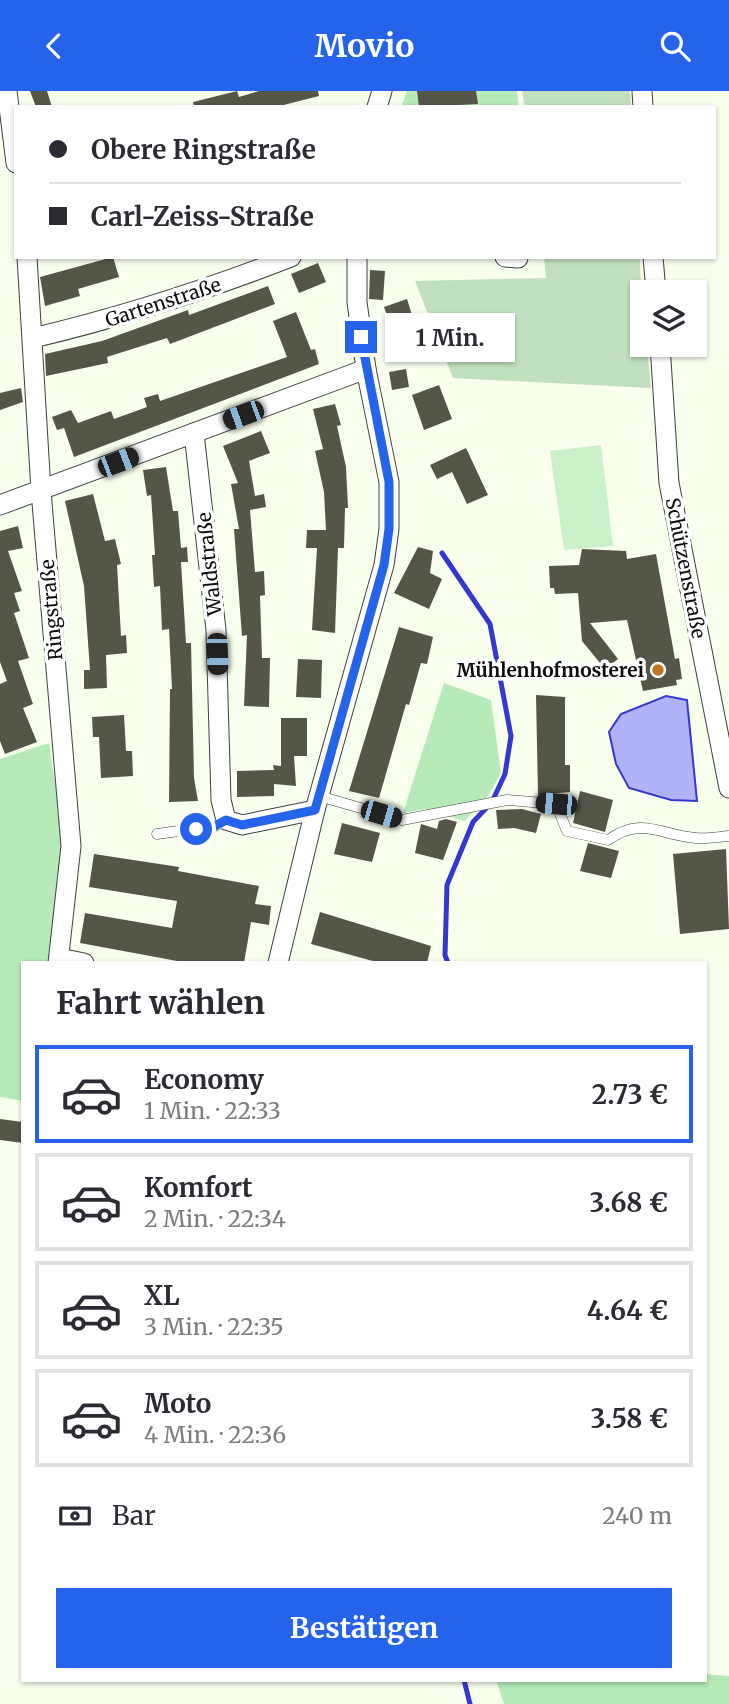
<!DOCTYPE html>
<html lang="de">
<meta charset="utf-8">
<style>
:root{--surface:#fff;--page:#f2f2f3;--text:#2b2b33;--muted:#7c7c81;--line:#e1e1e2;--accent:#2563eb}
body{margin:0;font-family:Merriweather,serif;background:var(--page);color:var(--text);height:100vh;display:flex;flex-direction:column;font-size:26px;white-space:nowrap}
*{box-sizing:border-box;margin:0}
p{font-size:23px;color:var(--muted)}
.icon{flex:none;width:38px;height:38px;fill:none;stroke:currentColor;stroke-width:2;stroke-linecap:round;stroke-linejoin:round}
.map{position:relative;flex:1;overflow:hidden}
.details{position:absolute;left:21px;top:870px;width:686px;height:721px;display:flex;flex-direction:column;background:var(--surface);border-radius:0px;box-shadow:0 2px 5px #0004}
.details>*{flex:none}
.banner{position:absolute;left:14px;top:14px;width:702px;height:154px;border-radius:0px;box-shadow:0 2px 5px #0004;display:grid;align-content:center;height:154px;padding:0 35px;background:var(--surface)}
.fabs{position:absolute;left:630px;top:189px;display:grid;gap:14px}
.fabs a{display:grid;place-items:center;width:77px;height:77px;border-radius:0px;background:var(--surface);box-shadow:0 2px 5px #0004;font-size:35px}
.end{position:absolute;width:32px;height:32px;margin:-16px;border:9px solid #2563eb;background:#fff;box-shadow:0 0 0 4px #fff}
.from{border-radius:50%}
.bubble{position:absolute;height:49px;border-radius:0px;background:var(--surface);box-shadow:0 2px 5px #0004;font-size:23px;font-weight:700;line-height:49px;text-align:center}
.car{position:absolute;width:21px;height:42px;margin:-21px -10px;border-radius:9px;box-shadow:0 0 5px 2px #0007;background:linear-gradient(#222 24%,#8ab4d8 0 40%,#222 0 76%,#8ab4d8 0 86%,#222 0)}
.banner b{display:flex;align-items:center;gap:24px;height:66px;font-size:26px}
.banner b+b{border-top:2px solid var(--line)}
.banner i{width:18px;height:18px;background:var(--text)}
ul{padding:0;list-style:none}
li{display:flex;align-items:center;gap:21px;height:98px;margin:0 14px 10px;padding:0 21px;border:4px solid var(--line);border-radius:0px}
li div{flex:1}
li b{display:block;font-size:26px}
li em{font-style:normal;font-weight:700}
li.on{border-color:var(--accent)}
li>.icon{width:63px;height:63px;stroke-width:1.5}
h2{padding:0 35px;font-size:32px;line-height:84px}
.pay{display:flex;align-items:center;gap:18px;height:77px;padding:0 35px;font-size:26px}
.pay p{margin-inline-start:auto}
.action{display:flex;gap:14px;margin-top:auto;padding:14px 35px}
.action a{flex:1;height:80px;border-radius:0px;background:var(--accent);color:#fff;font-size:28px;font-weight:700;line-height:80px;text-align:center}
header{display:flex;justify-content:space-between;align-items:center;height:91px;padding:0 35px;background:var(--accent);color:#fff;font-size:32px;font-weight:700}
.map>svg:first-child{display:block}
.green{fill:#b6eab9}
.cemetery{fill:#c1e1be}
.pitch{fill:#cbf1c8}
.water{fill:#b0b3f8;stroke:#3538d0;stroke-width:2}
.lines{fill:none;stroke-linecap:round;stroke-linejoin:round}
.stream{stroke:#3538d0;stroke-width:5}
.building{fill:#565549}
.lane-casing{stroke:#404040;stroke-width:11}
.street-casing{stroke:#404040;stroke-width:21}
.lane{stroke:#fff;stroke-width:10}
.street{stroke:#fff;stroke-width:19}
.route{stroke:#2563eb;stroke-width:9}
.poi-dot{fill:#c07622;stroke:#fff;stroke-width:2.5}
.labels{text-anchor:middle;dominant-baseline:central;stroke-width:7;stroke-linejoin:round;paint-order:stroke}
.street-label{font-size:19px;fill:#0d0d0d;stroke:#fff}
.poi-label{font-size:19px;font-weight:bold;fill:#0d0d0d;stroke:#fff;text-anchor:end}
</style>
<header><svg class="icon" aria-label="back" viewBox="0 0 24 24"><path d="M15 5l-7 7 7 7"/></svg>Movio<svg class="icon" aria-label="search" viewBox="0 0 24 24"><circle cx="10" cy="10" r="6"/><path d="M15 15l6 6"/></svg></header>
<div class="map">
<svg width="729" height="1613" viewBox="0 0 729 1613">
<rect width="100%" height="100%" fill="#f8ffed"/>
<!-- green -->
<g class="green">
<path d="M407 0H517L519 16H401Z"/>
<path d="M444 592 491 609 501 682 485 710 464 730 425 718 403 722Z"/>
<path d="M49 652 65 755 51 871 23 872V1010L0 1006V668Z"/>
<path d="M705 1583 729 1585V1613H504L496 1589H705Z"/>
</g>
<!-- cemetery -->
<g class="cemetery">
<path d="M522 0H630L631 16H525Z"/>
<path d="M544 166H640L642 254H647L651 297 453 287 415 190 546 187Z"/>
</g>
<!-- pitch -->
<path class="pitch" d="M601 354 613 455 564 459 550 360Z"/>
<!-- water -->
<path class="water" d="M666 605 687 609 697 710 671 709 629 697 616 673 609 641 621 623Z"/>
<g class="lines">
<!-- stream -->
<g class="stream">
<path d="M442 462 490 533 511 645 505 683 492 711 473 731 447 794 445 864 448 872"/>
<path d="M464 1589 470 1613"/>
</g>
</g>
<!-- building -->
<g class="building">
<path d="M30 0H47L52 16H36Z"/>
<path d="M237 0 239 6 259 0H318L319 5 276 16H194L193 11Z"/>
<path d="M417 0H476L478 13 419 16Z"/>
<path d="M113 166 119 186 78 198 80 205 45 215 40 186Z"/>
<path d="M318 172 326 191 299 202 291 183Z"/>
<path d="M370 179 385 180 383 209 369 208Z"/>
<path d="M268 195 275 213 170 253 167 247 107 266 108 272 46 285 45 263 102 250 188 219 189 224Z"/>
<path d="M407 208 418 243 396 251 384 216Z"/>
<path d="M296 221 311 259 315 258 319 273 74 366 64 337 57 339 52 326 71 319 78 332 111 320 114 328 147 316 144 307 158 303 160 310 287 266 273 230Z"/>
<path d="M406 278 409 296 392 299 389 281Z"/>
<path d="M439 294 452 328 424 339 412 304Z"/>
<path d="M21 297 23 311 0 319V302Z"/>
<path d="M335 313 341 334 337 335 346 376 348 417H345L344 457H338L335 542 312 539 317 457H306L307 439H326L324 401 315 360 323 358 313 318Z"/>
<path d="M261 340 270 362 249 370 255 405 264 403 266 416 250 419 255 481 264 480 265 504 260 505 262 567H270L269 616 244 615 247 544 242 545 234 438H239L231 393 238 392 223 355Z"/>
<path d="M466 357 488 404 467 413 452 381 437 388 430 374Z"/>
<path d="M166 376 173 420H178L181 457 187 456 188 471H181L186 552H191L194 687 198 710 169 711 170 598H172L169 538 162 539 160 495 154 496 152 464H155L151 404 147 405 143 379Z"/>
<path d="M93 403 105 450 115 448 121 473 117 474 121 545 126 544 127 562 106 564 107 597 84 598V579H90L84 495 65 410Z"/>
<path d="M18 435 23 457 8 460 22 500 14 502 20 520 14 522 29 567 18 570 33 613 23 617 37 651 5 663 0 650V593L7 590 0 571V440Z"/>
<path d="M418 456 433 460 430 482 442 488 429 518 394 502Z"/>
<path d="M582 458 626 460 627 468 656 463 675 568 679 567 682 588 676 589 677 594 643 600 627 529 590 532 618 568 605 578 582 550 578 502 555 503 554 497H550L549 475 579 474Z"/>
<path d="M399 536 433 546 427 573 421 572 409 614 406 613 379 707 349 700Z"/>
<path d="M298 568 322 569 321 607 296 606Z"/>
<path d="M536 604 565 606V674H570V701L538 704Z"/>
<path d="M124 624 126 660H132L133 685 101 687 99 646H93L92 626Z"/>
<path d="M281 627H307V665H294L296 695 274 693V705L237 706V680L274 679 273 674 281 675Z"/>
<path d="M580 700 613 709 605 741 573 732Z"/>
<path d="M522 718 541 723 536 742 514 737 498 738 496 719Z"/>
<path d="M446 728 457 731 443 769 415 762 421 733 437 738 439 730Z"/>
<path d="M342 732 380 742 372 771 334 763Z"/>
<path d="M588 752 619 760 611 787 580 780Z"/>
<path d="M726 758 729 838 680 843 673 763Z"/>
<path d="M94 763 179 776 178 780 259 795 255 813 271 815 269 834 251 831 244 872H188L80 852 85 822 172 837 177 810 89 796Z"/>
<path d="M320 821 431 855 427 872H380L311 853Z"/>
<path d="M0 1028 23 1031V1052L0 1049Z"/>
</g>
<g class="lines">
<!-- lane casing -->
<g class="lane-casing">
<g id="lane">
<path d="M319 705 402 729 507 709 556 713 567 740 608 749C643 725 659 744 696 747 707 748 718 746 729 745"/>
<path d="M157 743 215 735 226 729"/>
</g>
</g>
<!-- street casing -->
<g class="street-casing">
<g id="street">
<path d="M7 0 16 72"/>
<path d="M642 0 643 16"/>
<path d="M377 16 382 0"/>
<path d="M27 166 41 400 71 755 58 872"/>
<path d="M505 166 518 167"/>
<path d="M653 166 656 201"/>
<path d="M33 247C122 226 206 199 291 166"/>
<path d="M660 254 669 392 729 697"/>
<path d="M194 342 216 539 221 709 226 729 242 734 315 719"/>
<path d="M0 414 366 278"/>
<path d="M59 867 84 872"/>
<path d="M278 872 315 719 384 474 389 438V391L366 278 357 211V166"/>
</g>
</g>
<!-- lane -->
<use href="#lane" class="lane"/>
<!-- street -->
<use href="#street" class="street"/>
</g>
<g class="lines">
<!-- route -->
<path class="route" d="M196 738 215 735 226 729 242 734 315 719 384 474 389 438V391L361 246"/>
</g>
<!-- markers -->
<circle class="poi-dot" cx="658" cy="579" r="7"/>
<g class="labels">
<!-- street labels -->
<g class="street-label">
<text transform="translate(163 211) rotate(-18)">Gartenstraße</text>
<text transform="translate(209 473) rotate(-96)">Waldstraße</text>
<text transform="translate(686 477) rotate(79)">Schützenstraße</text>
<text transform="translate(51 519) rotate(-95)">Ringstraße</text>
</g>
<!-- poi labels -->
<g class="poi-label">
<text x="644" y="579">Mühlenhofmosterei</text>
</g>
</g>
</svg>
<div class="fabs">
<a><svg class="icon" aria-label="layers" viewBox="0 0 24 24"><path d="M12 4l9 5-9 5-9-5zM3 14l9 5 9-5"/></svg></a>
</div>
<i class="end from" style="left:196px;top:738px"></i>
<i class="end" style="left:361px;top:246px"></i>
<div class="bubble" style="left:385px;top:222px;width:130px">1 Min.</div>
<i class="car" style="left:243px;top:324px;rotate:250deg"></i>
<i class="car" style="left:118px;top:371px;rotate:69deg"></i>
<i class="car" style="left:217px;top:563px;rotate:178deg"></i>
<i class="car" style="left:556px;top:713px;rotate:275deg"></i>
<i class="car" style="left:381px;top:723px;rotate:106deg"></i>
<div class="banner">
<b><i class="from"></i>Obere Ringstraße</b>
<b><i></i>Carl-Zeiss-Straße</b>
</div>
<section class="details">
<h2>Fahrt wählen</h2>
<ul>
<li class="on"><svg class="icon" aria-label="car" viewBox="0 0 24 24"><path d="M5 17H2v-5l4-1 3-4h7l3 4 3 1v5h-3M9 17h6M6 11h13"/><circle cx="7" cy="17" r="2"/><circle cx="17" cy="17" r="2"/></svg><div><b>Economy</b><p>1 Min. · 22:33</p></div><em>2.73 €</em></li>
<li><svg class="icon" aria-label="car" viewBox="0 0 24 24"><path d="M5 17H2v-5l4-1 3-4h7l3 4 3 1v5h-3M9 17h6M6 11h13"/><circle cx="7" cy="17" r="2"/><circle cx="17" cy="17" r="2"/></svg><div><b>Komfort</b><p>2 Min. · 22:34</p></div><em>3.68 €</em></li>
<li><svg class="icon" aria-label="car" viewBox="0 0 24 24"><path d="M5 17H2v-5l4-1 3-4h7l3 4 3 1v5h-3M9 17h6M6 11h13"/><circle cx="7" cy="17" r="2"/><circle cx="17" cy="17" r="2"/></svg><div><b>XL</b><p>3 Min. · 22:35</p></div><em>4.64 €</em></li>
<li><svg class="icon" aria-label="car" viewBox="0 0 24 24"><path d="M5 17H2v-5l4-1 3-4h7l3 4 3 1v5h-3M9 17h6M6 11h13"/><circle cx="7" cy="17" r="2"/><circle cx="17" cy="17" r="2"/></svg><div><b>Moto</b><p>4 Min. · 22:36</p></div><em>3.58 €</em></li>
</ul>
<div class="pay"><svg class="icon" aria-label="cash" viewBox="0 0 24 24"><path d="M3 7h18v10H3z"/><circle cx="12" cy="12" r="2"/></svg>Bar<p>240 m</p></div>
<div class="action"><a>Bestätigen</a></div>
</section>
</div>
